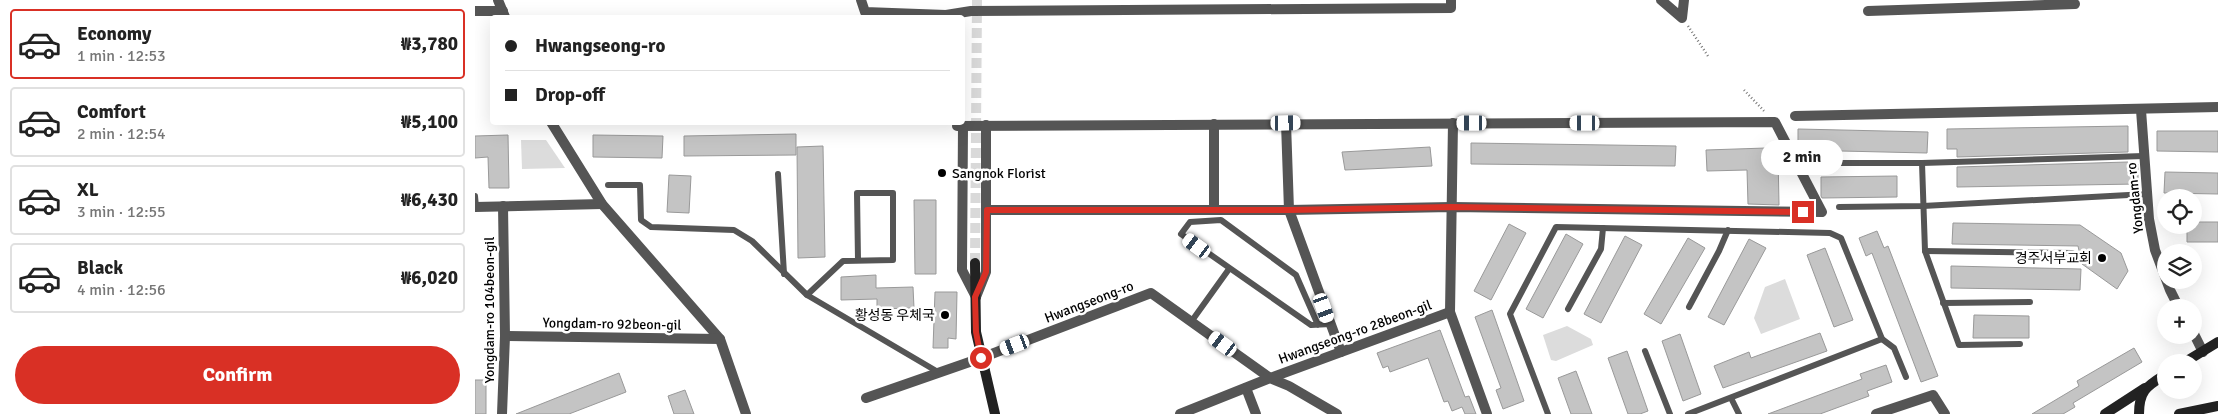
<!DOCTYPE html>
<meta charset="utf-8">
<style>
:root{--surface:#fff;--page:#f6f6f6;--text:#222;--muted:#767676;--line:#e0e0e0;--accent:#d93025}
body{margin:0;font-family:Signika,"Noto Sans KR",sans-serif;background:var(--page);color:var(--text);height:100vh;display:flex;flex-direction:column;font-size:19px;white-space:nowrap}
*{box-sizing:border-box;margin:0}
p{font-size:16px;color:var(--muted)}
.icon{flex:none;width:28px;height:28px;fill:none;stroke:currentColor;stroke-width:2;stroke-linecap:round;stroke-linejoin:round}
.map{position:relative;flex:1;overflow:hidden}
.sheet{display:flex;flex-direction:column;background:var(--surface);width:475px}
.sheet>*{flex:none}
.banner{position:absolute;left:15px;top:15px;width:475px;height:110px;border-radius:5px;box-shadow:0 5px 20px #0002;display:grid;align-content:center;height:110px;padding:0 15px;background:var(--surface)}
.tools{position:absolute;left:1682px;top:189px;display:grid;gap:10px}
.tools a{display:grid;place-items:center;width:45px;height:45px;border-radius:50%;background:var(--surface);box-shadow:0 5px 20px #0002;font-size:25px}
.end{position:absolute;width:22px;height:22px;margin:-11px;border:6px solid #d93025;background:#fff;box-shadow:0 0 0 2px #fff}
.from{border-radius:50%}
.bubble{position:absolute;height:35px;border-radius:18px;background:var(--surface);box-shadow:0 5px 20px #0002;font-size:16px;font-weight:800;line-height:35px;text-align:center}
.car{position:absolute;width:15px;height:30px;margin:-15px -8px;border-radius:6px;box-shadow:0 0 4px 1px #0007;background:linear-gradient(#fff 24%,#345 0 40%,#fff 0 76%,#345 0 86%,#fff 0)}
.banner b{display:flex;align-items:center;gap:18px;height:48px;font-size:19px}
.banner b+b{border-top:1px solid var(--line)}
.banner i{width:12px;height:12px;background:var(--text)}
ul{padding:9px 0 0;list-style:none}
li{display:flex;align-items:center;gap:15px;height:70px;margin:0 10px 8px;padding:0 5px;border:2px solid var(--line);border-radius:5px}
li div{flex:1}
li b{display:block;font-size:19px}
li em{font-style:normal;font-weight:800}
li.on{border-color:var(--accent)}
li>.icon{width:45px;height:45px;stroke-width:1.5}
.primary-button{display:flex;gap:10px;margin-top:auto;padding:10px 15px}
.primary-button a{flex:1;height:58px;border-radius:30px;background:var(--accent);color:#fff;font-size:20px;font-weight:800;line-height:58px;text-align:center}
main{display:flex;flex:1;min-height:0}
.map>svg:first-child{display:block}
.green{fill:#dcdcdc}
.building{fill:#c4c4c4;stroke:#999}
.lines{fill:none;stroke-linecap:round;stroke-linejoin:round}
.secondary-tunnel{stroke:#d9d9d9;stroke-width:10;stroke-dasharray:10 5;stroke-linecap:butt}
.path{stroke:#777;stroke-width:2.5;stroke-dasharray:1 2.5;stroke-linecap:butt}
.lane{stroke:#555;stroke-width:6}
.street{stroke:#555;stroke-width:10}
.secondary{stroke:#222;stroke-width:10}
.route{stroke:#d93025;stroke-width:6}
.poi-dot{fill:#000;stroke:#fff;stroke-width:2}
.labels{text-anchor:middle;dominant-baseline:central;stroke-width:5;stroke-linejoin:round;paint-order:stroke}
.poi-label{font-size:14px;fill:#000;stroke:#fff;text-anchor:end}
.street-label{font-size:14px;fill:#000;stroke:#fff}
</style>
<main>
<section class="sheet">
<ul>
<li class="on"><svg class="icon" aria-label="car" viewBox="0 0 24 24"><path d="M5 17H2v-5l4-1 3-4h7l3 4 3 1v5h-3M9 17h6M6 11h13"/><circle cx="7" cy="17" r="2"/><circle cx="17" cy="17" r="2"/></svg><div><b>Economy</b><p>1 min · 12:53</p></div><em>₩3,780</em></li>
<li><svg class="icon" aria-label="car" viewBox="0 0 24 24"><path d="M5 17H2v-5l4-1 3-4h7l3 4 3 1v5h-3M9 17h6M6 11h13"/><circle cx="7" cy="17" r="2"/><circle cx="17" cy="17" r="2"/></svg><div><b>Comfort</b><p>2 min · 12:54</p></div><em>₩5,100</em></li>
<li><svg class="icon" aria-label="car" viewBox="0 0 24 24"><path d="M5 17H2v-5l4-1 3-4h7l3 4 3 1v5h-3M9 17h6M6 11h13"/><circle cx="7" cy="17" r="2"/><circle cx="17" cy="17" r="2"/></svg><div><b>XL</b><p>3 min · 12:55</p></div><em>₩6,430</em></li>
<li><svg class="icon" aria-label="car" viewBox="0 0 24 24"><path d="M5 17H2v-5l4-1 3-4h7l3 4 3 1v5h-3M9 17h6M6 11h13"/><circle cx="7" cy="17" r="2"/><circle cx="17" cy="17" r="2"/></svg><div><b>Black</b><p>4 min · 12:56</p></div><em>₩6,020</em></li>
</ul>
<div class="primary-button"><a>Confirm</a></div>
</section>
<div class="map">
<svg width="1743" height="414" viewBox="0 0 1743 414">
<rect width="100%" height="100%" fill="#fff"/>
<!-- green -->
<g class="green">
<path d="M46 140H71L90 168 47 169Z"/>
<path d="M1310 279 1325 319 1286 334 1279 318 1290 287Z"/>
<path d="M1092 326 1116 339 1118 345 1081 361 1076 360 1068 335Z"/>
</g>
<!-- building -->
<g class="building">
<path d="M1653 126V152L1482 157V149H1472V129Z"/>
<path d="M1323 129 1453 132 1452 153 1323 150Z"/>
<path d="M1682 131H1743V152L1682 151Z"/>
<path d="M321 134V155L209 156V136Z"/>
<path d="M33 135 34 188H14L13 157 0 158V136Z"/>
<path d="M118 135 188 136 187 158 118 157Z"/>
<path d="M996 143 1201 146 1200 166 996 164Z"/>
<path d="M348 146 350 257 323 258 322 147Z"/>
<path d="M955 147 957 166 870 170 867 152Z"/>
<path d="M1291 148V154H1303L1304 205 1273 204 1272 170 1232 171 1231 150Z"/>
<path d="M1653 162V164H1663V184L1482 187V167Z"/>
<path d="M1690 172 1743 173V194L1689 193Z"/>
<path d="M194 175 216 176 214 213 192 212Z"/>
<path d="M1422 176V197L1347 198 1346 196V177Z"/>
<path d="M439 200H461V274H440Z"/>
<path d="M1719 222H1743V242H1712V225H1719Z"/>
<path d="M1478 223 1605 225 1646 253 1653 271 1642 289 1607 264 1603 246 1477 244Z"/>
<path d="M1034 224 1051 233 1016 300 999 291Z"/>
<path d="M1402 231 1409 248 1413 246 1463 376 1446 382 1397 253 1391 256 1384 238Z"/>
<path d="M1091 234 1108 244 1068 318 1051 309Z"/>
<path d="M1150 236 1167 245 1126 323 1109 314Z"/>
<path d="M1213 238 1230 248 1186 324 1169 314Z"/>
<path d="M1274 239 1291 248 1249 325 1233 317Z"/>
<path d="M1350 248 1378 320 1359 327 1332 255Z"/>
<path d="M1476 266 1606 269 1605 290 1476 288Z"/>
<path d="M401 275V288L438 287 439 308 402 309V299L366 300V277Z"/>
<path d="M460 292H482L481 339 473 338V348H458Z"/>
<path d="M1017 310 1049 401 1028 409 1021 390 1026 388 1000 317Z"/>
<path d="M1499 315 1554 316V338H1498Z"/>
<path d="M965 330 990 397 994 396 1001 414H990L987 407 977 411 973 401 969 402 953 358 915 372 913 366 908 368 902 353Z"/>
<path d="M1345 333 1352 351 1248 388 1239 366 1274 352 1276 358Z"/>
<path d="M1205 334 1226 394 1208 401 1187 341Z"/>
<path d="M1659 348 1667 362 1598 403 1600 407 1588 414H1557L1604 386 1602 381Z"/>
<path d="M1152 351 1173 411 1165 414H1153L1133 358Z"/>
<path d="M1411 365 1417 382 1392 391 1394 396 1345 414H1293L1387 379 1385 374Z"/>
<path d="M1101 371 1117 414H1096L1083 378Z"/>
<path d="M144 373 151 392 94 414H41Z"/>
<rect x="0" y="380" width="11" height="34"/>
<path d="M210 390 219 414H199L193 396Z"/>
</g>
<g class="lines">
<!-- secondary-tunnel -->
<path class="secondary-tunnel" d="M500 263 502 0"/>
<!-- path -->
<g class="path">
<path d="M1213 26 1233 56"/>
<path d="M1269 90 1290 112"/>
</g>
<!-- lane -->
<g class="lane">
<path d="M1357 163H1447L1669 156"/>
<path d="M1447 163 1450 251 1484 345 1545 344"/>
<path d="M303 174 309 274"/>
<path d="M133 185H165L166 220 176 227 259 230 277 241 332 295 463 372"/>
<path d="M0 196 1 207"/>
<path d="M1364 207 1448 206 1672 194"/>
<path d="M1450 251 1597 253"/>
<path d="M332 295 368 261 418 260V193H382L383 260"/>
<path d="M1468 303 1555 302"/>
<path d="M1214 307 1244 251 1253 230"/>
<path d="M1093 309 1126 249 1128 228"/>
<path d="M716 322 754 269"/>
<path d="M843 325 821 275 746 220 715 222 706 234 836 325 855 324"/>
<path d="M1407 339 1419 348 1431 377"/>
<path d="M1170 351 1195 414"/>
<path d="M1256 398 1264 414"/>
<path d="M1073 414 1035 314 1081 227 1355 233 1366 238 1407 339 1213 414"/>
</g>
<!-- street -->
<g class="street">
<path d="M23 0 30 17"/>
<path d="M386 0 390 12 471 15 496 11 976 8V0"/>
<path d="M1186 0 1207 18 1209 0"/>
<path d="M0 11H28"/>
<path d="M1393 11 1600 4"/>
<path d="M1666 110 1674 219 1680 250 1695 290 1704 308"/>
<path d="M1320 116 1743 107"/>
<path d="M76 122 127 204 245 339 271 414"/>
<path d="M811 123 814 210 866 352"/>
<path d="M978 123 975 312 1012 414"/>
<path d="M739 124V210"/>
<path d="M482 126 1300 122 1347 212 977 207 814 210H512"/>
<path d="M488 126 487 270 501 297"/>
<path d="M0 207 127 204"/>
<path d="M501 297 511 272V125"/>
<path d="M1719 334 1728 352"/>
<path d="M30 336 245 339"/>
<path d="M771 388 781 414"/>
<path d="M391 398 506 358 676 293 795 378 814 386 862 414"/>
<path d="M27 414 30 336 28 206"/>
<path d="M705 414 795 378 975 312"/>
<path d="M1401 414 1458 395 1470 414"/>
</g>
<!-- secondary -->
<g class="secondary">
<path d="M500 263 501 332 520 414"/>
<path d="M1710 362 1743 342"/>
<path d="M1630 414 1670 388"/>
<path d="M1664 414C1664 390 1672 386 1691 374"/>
<path d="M1704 414 1743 406"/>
</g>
</g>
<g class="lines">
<!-- route -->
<path class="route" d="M506 358 501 332 500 297 511 272 512 210H814L976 207 1328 212"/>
</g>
<!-- markers -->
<g class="poi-dot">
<circle cx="467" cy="173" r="5"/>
<circle cx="1627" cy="258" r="5"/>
<circle cx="470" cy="315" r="5"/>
</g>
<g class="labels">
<!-- poi labels -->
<g class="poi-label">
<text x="477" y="173" text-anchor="start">Sangnok Florist</text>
<text x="1617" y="258">경주서부교회</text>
<text x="460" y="315">황성동 우체국</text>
</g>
<!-- street labels -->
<g class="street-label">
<text transform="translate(1660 198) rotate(-96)">Yongdam-ro</text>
<text transform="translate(614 302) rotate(-21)">Hwangseong-ro</text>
<text transform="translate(14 310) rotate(-90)">Yongdam-ro 104beon-gil</text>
<text transform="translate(137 324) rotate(1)">Yongdam-ro 92beon-gil</text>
<text transform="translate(880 332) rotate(-20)">Hwangseong-ro 28beon-gil</text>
</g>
</g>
</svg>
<div class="tools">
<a><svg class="icon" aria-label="locate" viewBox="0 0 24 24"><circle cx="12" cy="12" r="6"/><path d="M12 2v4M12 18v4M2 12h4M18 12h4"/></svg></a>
<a><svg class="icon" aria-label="layers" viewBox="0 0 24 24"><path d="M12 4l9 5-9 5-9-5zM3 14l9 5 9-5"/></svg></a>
<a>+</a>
<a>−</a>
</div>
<i class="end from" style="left:506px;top:358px"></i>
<i class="end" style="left:1328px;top:212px"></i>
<div class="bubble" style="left:1286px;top:140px;width:82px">2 min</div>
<i class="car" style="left:811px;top:123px;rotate:89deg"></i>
<i class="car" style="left:997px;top:123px;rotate:270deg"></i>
<i class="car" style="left:1110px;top:123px;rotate:270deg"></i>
<i class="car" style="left:722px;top:246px;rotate:306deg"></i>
<i class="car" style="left:849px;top:308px;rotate:160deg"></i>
<i class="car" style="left:748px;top:344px;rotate:306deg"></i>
<i class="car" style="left:540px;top:345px;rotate:249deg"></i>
<div class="banner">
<b><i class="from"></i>Hwangseong-ro</b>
<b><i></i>Drop-off</b>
</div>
</div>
</main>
